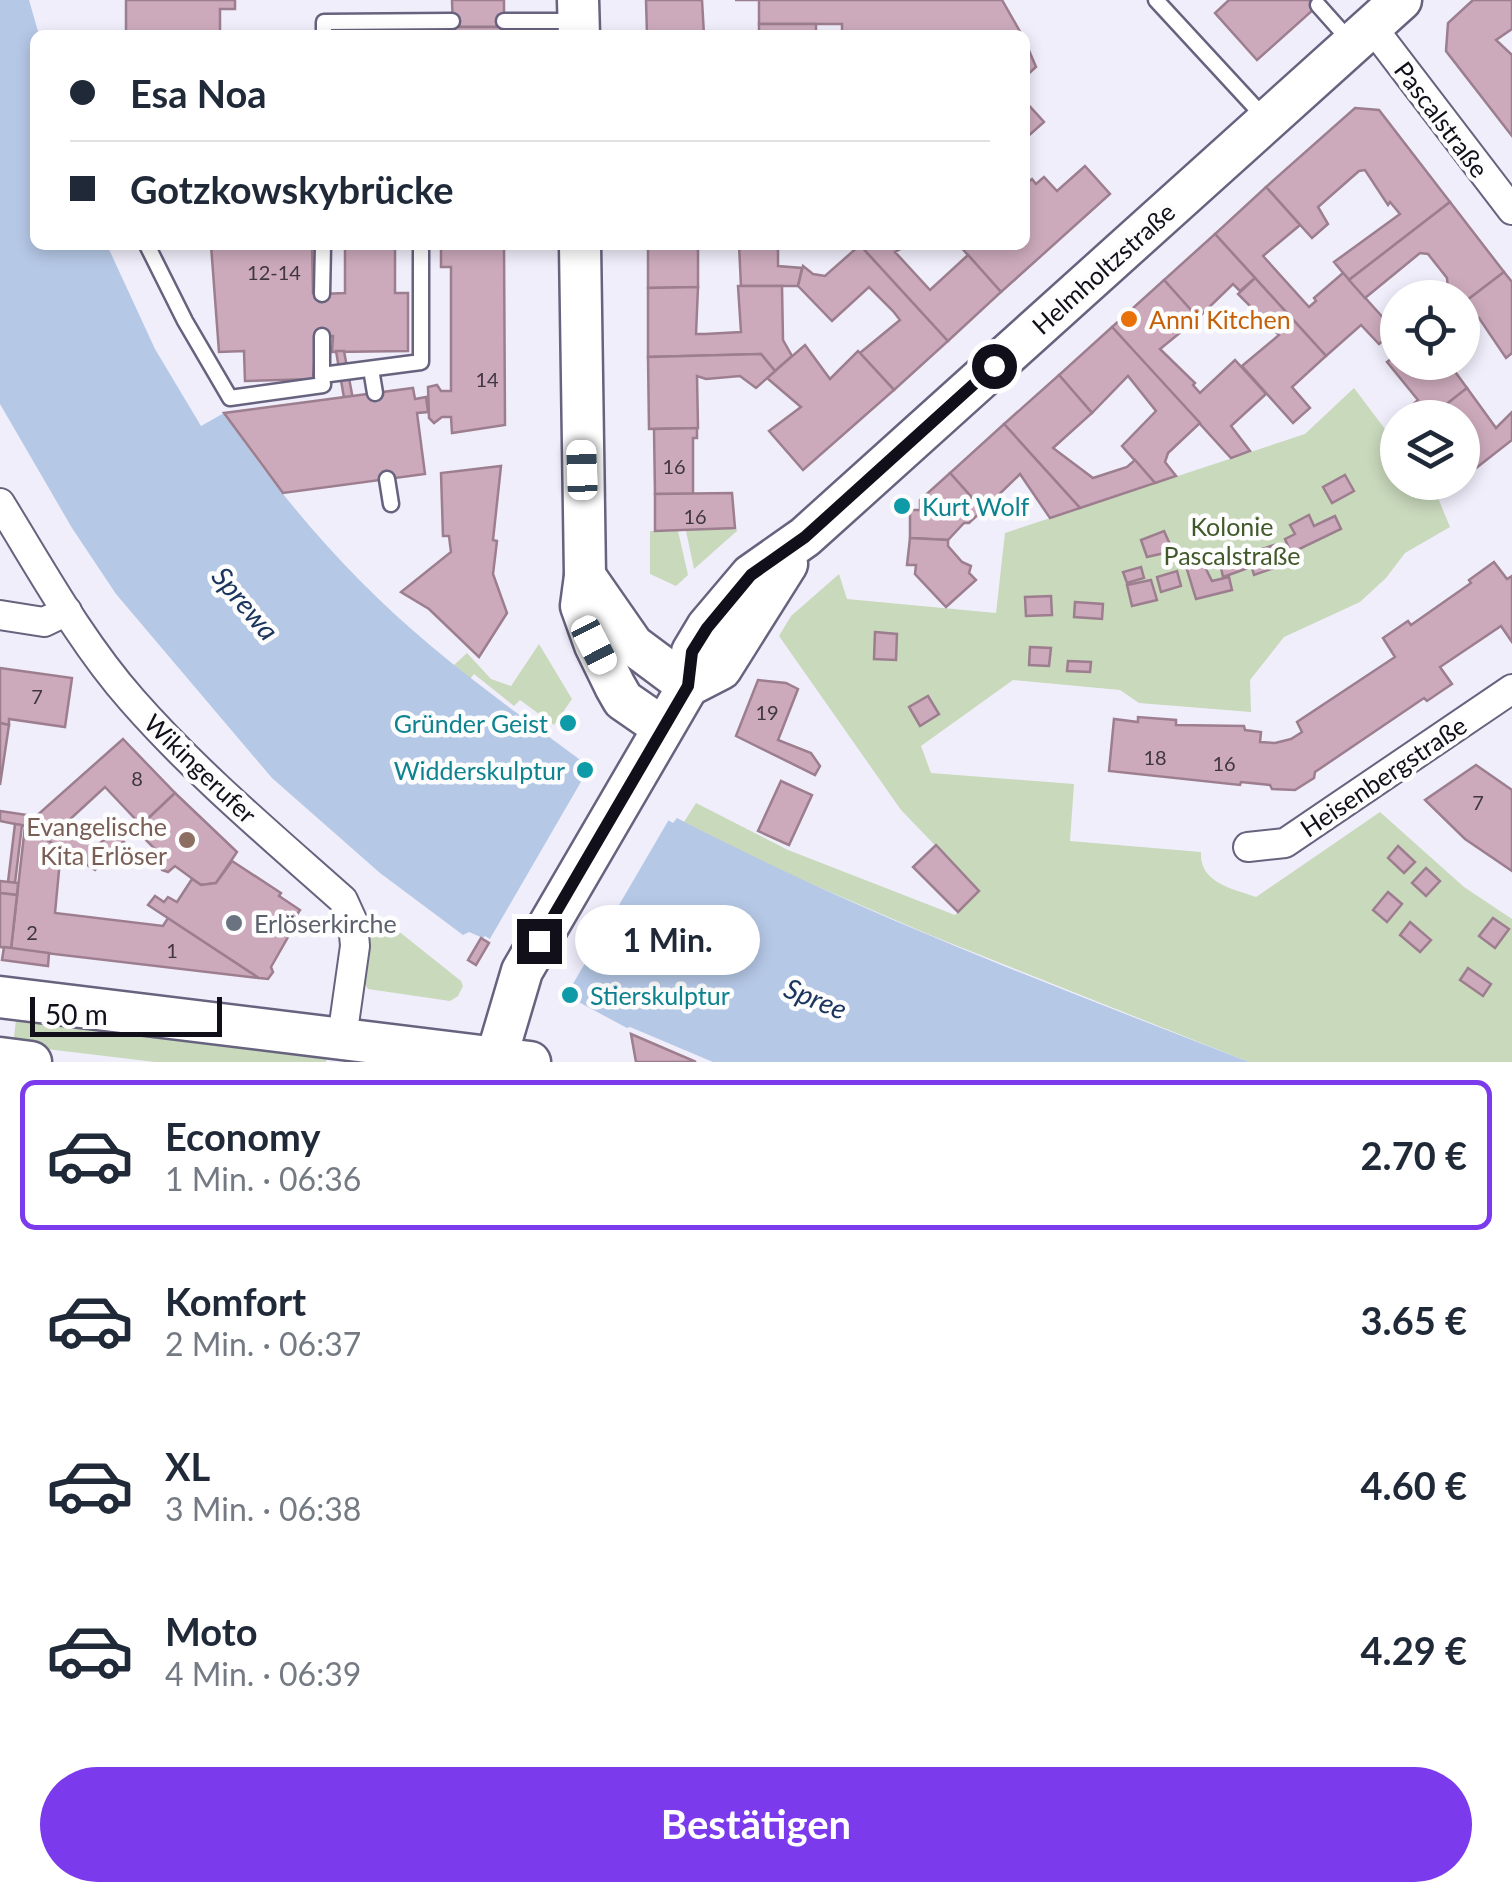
<!DOCTYPE html>
<html lang="de">
<meta charset="utf-8">
<style>
:root{--surface:#fff;--page:#f2f2f3;--text:#1f2937;--muted:#747a83;--line:#e0e1e3;--accent:#7c3aed}
body{margin:0;font-family:Lato,sans-serif;background:var(--page);color:var(--text);height:100vh;display:flex;flex-direction:column;font-size:38px;white-space:nowrap}
*{box-sizing:border-box;margin:0}
p{font-size:32px;color:var(--muted)}
.icon{flex:none;width:55px;height:55px;fill:none;stroke:currentColor;stroke-width:2;stroke-linecap:round;stroke-linejoin:round}
.map{position:relative;height:1062px;overflow:hidden}
.panel{display:flex;flex-direction:column;background:var(--surface);flex:1}
.panel>*{flex:none}
.hud{position:absolute;left:30px;top:30px;width:1000px;height:220px;border-radius:15px;box-shadow:0 5px 15px #0003;display:grid;align-content:center;height:220px;padding:0 40px;background:var(--surface)}
.controls{position:absolute;left:1380px;top:280px;display:grid;gap:20px}
.controls a{display:grid;place-items:center;width:100px;height:100px;border-radius:50%;background:var(--surface);box-shadow:0 5px 15px #0003;font-size:50px}
.scale{position:absolute;left:30px;bottom:25px;width:192px;box-sizing:border-box;padding-left:10px;border:5px solid #110f1a;border-top:0;font-size:28px;line-height:35px;white-space:nowrap;color:#110f1a;-webkit-text-stroke:8px #fdfdfd;paint-order:stroke}
.end{position:absolute;width:45px;height:45px;margin:-22px;border:12px solid #110f1a;background:#fff;box-shadow:0 0 0 5px #fff}
.from{border-radius:50%}
.bubble{position:absolute;height:70px;border-radius:35px;background:var(--surface);box-shadow:0 5px 15px #0003;font-size:32px;font-weight:700;line-height:70px;text-align:center}
.car{position:absolute;width:30px;height:60px;margin:-30px -15px;border-radius:12px;box-shadow:0 0 8px 2px #0007;background:linear-gradient(#fff 24%,#345 0 40%,#fff 0 76%,#345 0 86%,#fff 0)}
.hud b{display:flex;align-items:center;gap:35px;height:95px;font-size:38px}
.hud b+b{border-top:2px solid var(--line)}
.hud i{width:25px;height:25px;background:var(--text)}
ul{padding:18px 0 0;list-style:none}
li{display:flex;align-items:center;gap:30px;height:150px;margin:0 20px 15px;padding:0 20px;border:5px solid transparent;border-radius:15px}
li div{flex:1}
li b{display:block;font-size:38px}
li em{font-style:normal;font-weight:700}
li.selected{border-color:var(--accent)}
li>.icon{width:90px;height:90px;stroke-width:1.5}
.cta{display:flex;gap:20px;margin-top:auto;padding:20px 40px}
.cta a{flex:1;height:115px;border-radius:60px;background:var(--accent);color:#fff;font-size:40px;font-weight:700;line-height:115px;text-align:center}
.map>svg:first-child{display:block}
.green{fill:#c9d9bc}
.water{fill:#b5c8e6}
.pier{fill:#f0eefb}
.building{fill:#ccaabc;stroke:#9c7e8f;stroke-width:2.5}
.lines{fill:none;stroke-linecap:round;stroke-linejoin:round}
.lane-casing{stroke:#67627e;stroke-width:19}
.street-casing{stroke:#67627e;stroke-width:32}
.secondary-casing{stroke:#67627e;stroke-width:45}
.lane{stroke:#fff;stroke-width:14}
.street{stroke:#fff;stroke-width:28}
.secondary{stroke:#fff;stroke-width:40}
.route{stroke:#110f1a;stroke-width:12}
.food-dot{fill:#e8710a;stroke:#fdfdfd;stroke-width:4}
.culture-dot{fill:#0f9aa8;stroke:#fdfdfd;stroke-width:4}
.education-dot{fill:#8d6e63;stroke:#fdfdfd;stroke-width:4}
.worship-dot{fill:#6b7280;stroke:#fdfdfd;stroke-width:4}
.labels{text-anchor:middle;dominant-baseline:central;stroke-width:9;stroke-linejoin:round;paint-order:stroke}
.number-label{font-size:20px;fill:#403642}
.street-label{font-size:25px;fill:#110f1a;stroke:#fdfdfd}
.food-label{font-size:25px;fill:#c56008;stroke:#fdfdfd;text-anchor:start}
.culture-label{font-size:25px;fill:#0d838f;stroke:#fdfdfd;text-anchor:start}
.park-label{font-size:25px;fill:#41592a;stroke:#fdfdfd}
.education-label{font-size:25px;fill:#785e54;stroke:#fdfdfd;text-anchor:end}
.worship-label{font-size:25px;fill:#5b616d;stroke:#fdfdfd;text-anchor:start}
.water-label{font-size:28px;font-style:italic;fill:#1b355c;stroke:#fdfdfd}
</style>
<div class="map">
<svg width="1512" height="1062" viewBox="0 0 1512 1062">
<rect width="100%" height="100%" fill="#f0eefb"/>
<!-- green -->
<g class="green">
<path d="M1354 388 1397 445 1398 482 1426 483 1438 498 1450 527 1405 553 1386 578 1360 602 1284 637 1250 680 1251 712 1139 703 1120 690 1013 680 921 746 931 773 1074 784 1070 841 1201 852C1199 883 1233 889 1256 897L1380 812 1464 887 1512 919V1062H1249L930 935 761 862 684 822 696 803 788 850 955 915 979 891 901 810 779 636 791 616 839 574 847 599 996 613 1005 533 1305 434Z"/>
<path d="M725 528 738 530 694 569 686 531Z"/>
<path d="M650 531H678L688 575 676 586 650 574Z"/>
<path d="M539 644 572 699 554 725 520 700 514 706 474 674 470 679 454 665 467 653 491 679 511 686Z"/>
<path d="M376 918 397 930 461 981 463 986 458 996 450 1001 368 989 365 984 369 919Z"/>
<path d="M17 1011 327 1055 326 1062H155L13 1045Z"/>
</g>
<!-- water -->
<path class="water" d="M0 0H29L39 35H35V245H107L155 349 201 426 224 413C281 499 352 580 431 646 480 687 532 724 583 762L580 769 673 823 677 818C861 914 1056 987 1249 1062H713L630 1027 627 1028 573 999 574 993 485 936 483 938 469 932 463 935 380 873 272 778 116 594 72 528 0 404Z"/>
<!-- pier -->
<path class="pier" d="M589 768 671 816 567 994 487 944Z"/>
<!-- building -->
<g class="building">
<path d="M126 0H235V9H220V35H126Z"/>
<path d="M452 0H504V27H453Z"/>
<path d="M646 0H702L704 35H647Z"/>
<path d="M735 0H1002L1022 35H842V24H759V0Z"/>
<path d="M1229 0H1324L1257 60 1215 13Z"/>
<path d="M1473 0H1512V29L1496 40 1512 55V136L1446 51 1448 23Z"/>
<rect x="759" y="24" width="57" height="11"/>
<rect x="436" y="27" width="68" height="8"/>
<path d="M1025 41 1036 67 1025 77Z"/>
<path d="M1025 101 1044 122 1025 139Z"/>
<path d="M1355 108 1379 110 1450 202 1349 280 1334 262 1400 214 1390 202 1388 205 1365 170 1359 171 1318 207 1328 224 1312 238 1266 187Z"/>
<path d="M1085 166 1110 194 1001 292 959 245H1025V194L1028 191 1025 185 1032 179 1036 184 1044 177 1057 191Z"/>
<path d="M1266 187 1300 225 1263 256 1309 307 1316 301 1314 298 1343 273 1395 331 1379 344 1361 325 1326 356 1215 234Z"/>
<path d="M1450 202 1504 272 1462 304V298H1435L1448 290 1447 278 1428 254 1420 253 1365 298 1349 280Z"/>
<path d="M1215 234 1255 278 1240 291 1233 284 1198 318 1164 280Z"/>
<path d="M211 245H312L313 293 322 294 345 293V245H395V293H408V351L332 352 333 336 316 337 313 379 245 381 244 351 219 352Z"/>
<path d="M441 245H504L505 425 452 433 451 417H442L434 423 429 418 428 387 437 385 441 391H451V267H441Z"/>
<path d="M648 245H698V287L648 288Z"/>
<path d="M739 245H778V266L802 268 798 286H741Z"/>
<path d="M860 245 948 341 894 390 860 353 900 320 893 311 869 287 832 321 798 286 803 266 813 274 825 276Z"/>
<path d="M860 245H908L895 252 930 290 968 255 1001 292 948 341Z"/>
<path d="M1504 272 1512 282V353L1506 358 1479 318 1462 331V304Z"/>
<path d="M1255 278 1326 356 1292 387 1310 408 1293 423 1242 366 1279 335 1238 294Z"/>
<path d="M1164 280 1198 318 1160 349 1195 383 1193 385 1200 393 1235 360 1266 394 1231 426 1250 451 1231 458 1112 327Z"/>
<path d="M738 286H782L783 340 792 356 775 371 761 354 648 357V288L698 287 696 334H705L741 332Z"/>
<path d="M1112 327 1200 423 1168 453 1165 462 1176 476 1155 483 1122 446 1156 411 1128 376 1092 413 1059 375Z"/>
<path d="M805 345 830 379 858 351 894 390 803 470 769 431 801 407 767 378Z"/>
<path d="M336 351H344L359 432 350 433Z"/>
<path d="M761 354 775 371 756 388 740 376 706 379 697 376 698 428 649 429 648 357Z"/>
<path d="M1398 354V362H1448L1467 388 1429 418H1398L1418 400 1387 362Z"/>
<path d="M1059 375 1092 413 1053 448 1093 478 1127 467 1135 460 1155 483 1080 508 1004 424Z"/>
<path d="M413 388 415 399 426 397 428 412 417 413 425 474 283 493 224 413Z"/>
<path d="M1467 388 1496 428 1512 412V440L1471 472 1462 461V418H1429Z"/>
<path d="M1004 424 1080 508 1050 518 1020 474 983 510 950 473Z"/>
<path d="M697 428V438H693V494H655L654 429Z"/>
<path d="M501 466 493 540 497 541 493 574 507 613 479 657 429 609 401 592 451 552 449 536H443L441 473Z"/>
<path d="M950 473 983 510 969 523H964L948 540 910 538V510H920V500Z"/>
<path d="M1345 475 1354 491 1332 503 1323 487Z"/>
<path d="M732 493 735 528 655 531V494Z"/>
<path d="M1309 515 1314 526 1335 516 1341 529 1291 553 1285 539 1295 534 1290 525Z"/>
<path d="M1164 531 1173 551 1147 557 1141 540Z"/>
<path d="M910 538 948 540V546L962 562 971 566 969 573 976 580 946 607 915 574 916 565H907Z"/>
<path d="M1274 545 1279 558 1272 561 1274 568 1254 575 1248 554Z"/>
<path d="M1235 552 1238 559 1248 556 1251 567 1223 577 1219 558Z"/>
<path d="M1201 559 1212 581 1229 577 1232 590 1196 599 1185 563Z"/>
<path d="M1494 562 1507 579 1512 576V642L1501 626 1440 667 1452 684 1427 701 1424 698 1315 772 1314 778 1295 790 1272 789 1270 785 1241 782 1240 785 1109 771 1114 719 1138 722V717L1176 720V725L1244 726 1245 730 1261 732 1260 742 1275 743 1291 739 1302 732 1297 722 1395 657 1383 638 1408 621 1411 625 1471 583 1469 580Z"/>
<path d="M1141 567 1144 578 1127 583 1123 572Z"/>
<path d="M1177 571 1181 586 1161 592 1157 577Z"/>
<path d="M1151 580 1157 600 1132 606 1127 585Z"/>
<path d="M1051 596 1052 615 1026 616 1025 597Z"/>
<path d="M1075 602 1103 604 1102 619 1074 617Z"/>
<path d="M875 632 897 634 896 660 874 659Z"/>
<path d="M1030 647 1051 648 1049 666 1029 665Z"/>
<path d="M1068 661 1091 662 1090 672 1067 671Z"/>
<path d="M0 668 72 678 65 727 9 719V725L0 723Z"/>
<path d="M758 680 786 683 798 689 778 740 811 753 820 766 815 775 736 736Z"/>
<path d="M928 696 939 714 920 726 909 707Z"/>
<path d="M0 723 9 725 0 785Z"/>
<path d="M123 739 175 793 141 825 105 787 67 822 68 829 91 844H99L114 831 124 842 95 870 25 826Z"/>
<path d="M1476 765 1512 790V871L1465 839 1425 800Z"/>
<path d="M781 781 812 795 789 845 758 831Z"/>
<path d="M175 793 237 852 216 883 201 885 175 866 168 872 162 870 159 864 162 856 136 830Z"/>
<path d="M0 811 27 815 25 826 0 821Z"/>
<path d="M15 824 22 825 15 883 8 882Z"/>
<path d="M25 826 66 852 60 860 55 913 163 926 168 918 259 978 11 949Z"/>
<path d="M936 845 979 891 958 912 913 867Z"/>
<path d="M1398 846 1415 862 1404 873 1388 858Z"/>
<path d="M232 861 281 893 279 896 300 910 288 928 292 930 271 967 273 972 268 979 259 978 148 905 155 896 164 902 168 897 177 902 192 879 201 885 216 883Z"/>
<path d="M1426 868 1440 881 1426 896 1412 883Z"/>
<path d="M0 881 18 883 17 895 0 893Z"/>
<path d="M1388 892 1402 904 1387 922 1373 910Z"/>
<path d="M0 893 17 895 11 949 0 947Z"/>
<path d="M1493 918 1509 929 1495 948 1479 936Z"/>
<path d="M1410 922 1431 940 1420 952 1400 935Z"/>
<path d="M481 938 489 943 476 965 468 960Z"/>
<path d="M4 947 49 953 48 966 2 960Z"/>
<path d="M1468 968 1491 984 1483 996 1460 980Z"/>
<path d="M631 1034 696 1062H636Z"/>
</g>
<g class="lines">
<!-- lane casing -->
<g class="lane-casing">
<g id="lane">
<path d="M1156 0 1264 117"/>
<path d="M1318 5 1351 42"/>
<path d="M504 21H577"/>
<path d="M324 35V22L452 21"/>
<path d="M147 245 185 321 230 398 323 385 322 375"/>
<path d="M322 294 323 245"/>
<path d="M322 336V375L421 362V245"/>
<path d="M371 369 375 393"/>
<path d="M387 479 391 504"/>
</g>
</g>
<!-- street casing -->
<g class="street-casing">
<g id="street">
<path d="M1372 27 1512 210"/>
<path d="M0 503C41 569 80 641 132 700 196 773 270 835 343 900L353 922 355 946 342 1038"/>
<path d="M0 615 44 622 67 611"/>
<path d="M1248 847 1285 843 1512 689"/>
</g>
</g>
<!-- secondary casing -->
<g class="secondary-casing">
<g id="secondary">
<path d="M578 0 579 35"/>
<path d="M580 245 585 576 581 606 595 645 615 686 623 700 662 727"/>
<path d="M585 576 633 645 688 686"/>
<path d="M688 686 721 669 787 564"/>
<path d="M0 997 530 1062"/>
<path d="M0 1058 31 1062"/>
<path d="M495 1062 522 971 688 686 692 652 707 627 751 575 805 537 1401 0"/>
</g>
</g>
<!-- lane -->
<use href="#lane" class="lane"/>
<!-- street -->
<use href="#street" class="street"/>
<!-- secondary -->
<use href="#secondary" class="secondary"/>
</g>
<g class="lines">
<!-- route -->
<path class="route" d="M539 941 688 686 692 652 707 628 751 575 805 537 994 366"/>
</g>
<!-- markers -->
<circle class="food-dot" cx="1129" cy="319" r="10"/>
<g class="culture-dot">
<circle cx="902" cy="506" r="10"/>
<circle cx="568" cy="723" r="10"/>
<circle cx="585" cy="770" r="10"/>
<circle cx="570" cy="995" r="10"/>
</g>
<circle class="education-dot" cx="187" cy="840" r="10"/>
<circle class="worship-dot" cx="234" cy="923" r="10"/>
<g class="labels">
<!-- number labels -->
<g class="number-label">
<text x="274" y="272">12-14</text>
<text x="487" y="379">14</text>
<text x="674" y="466">16</text>
<text x="695" y="516">16</text>
<text x="37" y="696">7</text>
<text x="767" y="712">19</text>
<text x="1155" y="757">18</text>
<text x="1224" y="763">16</text>
<text x="137" y="778">8</text>
<text x="1478" y="802">7</text>
<text x="32" y="932">2</text>
<text x="172" y="950">1</text>
</g>
<!-- street labels -->
<g class="street-label">
<text transform="translate(1442 119) rotate(53)">Pascalstraße</text>
<text transform="translate(1103 268) rotate(-42)">Helmholtzstraße</text>
<text transform="translate(201 768) rotate(44)">Wikingerufer</text>
<text transform="translate(1383 776) rotate(-34)">Heisenbergstraße</text>
</g>
<!-- food labels -->
<g class="food-label">
<text x="1149" y="319">Anni Kitchen</text>
</g>
<!-- culture labels -->
<g class="culture-label">
<text x="922" y="506">Kurt Wolf</text>
<text x="548" y="723" text-anchor="end">Gründer Geist</text>
<text x="565" y="770" text-anchor="end">Widderskulptur</text>
<text x="590" y="995">Stierskulptur</text>
</g>
<!-- park labels -->
<g class="park-label">
<text x="1232" y="526">Kolonie<tspan x="1232" dy="29">Pascalstraße</tspan></text>
</g>
<!-- education labels -->
<g class="education-label">
<text x="167" y="826">Evangelische<tspan x="167" dy="29">Kita Erlöser</tspan></text>
</g>
<!-- worship labels -->
<g class="worship-label">
<text x="254" y="923">Erlöserkirche</text>
</g>
<!-- water labels -->
<g class="water-label">
<text transform="translate(246 603) rotate(50)">Sprewa</text>
<text transform="translate(816 998) rotate(22)">Spree</text>
</g>
</g>
</svg>
<div class="controls">
<a><svg class="icon" aria-label="locate" viewBox="0 0 24 24"><circle cx="12" cy="12" r="6"/><path d="M12 2v4M12 18v4M2 12h4M18 12h4"/></svg></a>
<a><svg class="icon" aria-label="layers" viewBox="0 0 24 24"><path d="M12 4l9 5-9 5-9-5zM3 14l9 5 9-5"/></svg></a>
</div>
<div class="scale">50 m</div>
<i class="end from" style="left:994px;top:366px"></i>
<i class="end" style="left:539px;top:941px"></i>
<div class="bubble" style="left:575px;top:905px;width:185px">1 Min.</div>
<i class="car" style="left:582px;top:470px;rotate:358deg"></i>
<i class="car" style="left:594px;top:645px;rotate:153deg"></i>
<div class="hud">
<b><i class="from"></i>Esa Noa</b>
<b><i></i>Gotzkowskybrücke</b>
</div>
</div>
<section class="panel">
<ul>
<li class="selected"><svg class="icon" aria-label="car" viewBox="0 0 24 24"><path d="M5 17H2v-5l4-1 3-4h7l3 4 3 1v5h-3M9 17h6M6 11h13"/><circle cx="7" cy="17" r="2"/><circle cx="17" cy="17" r="2"/></svg><div><b>Economy</b><p>1 Min. · 06:36</p></div><em>2.70 €</em></li>
<li><svg class="icon" aria-label="car" viewBox="0 0 24 24"><path d="M5 17H2v-5l4-1 3-4h7l3 4 3 1v5h-3M9 17h6M6 11h13"/><circle cx="7" cy="17" r="2"/><circle cx="17" cy="17" r="2"/></svg><div><b>Komfort</b><p>2 Min. · 06:37</p></div><em>3.65 €</em></li>
<li><svg class="icon" aria-label="car" viewBox="0 0 24 24"><path d="M5 17H2v-5l4-1 3-4h7l3 4 3 1v5h-3M9 17h6M6 11h13"/><circle cx="7" cy="17" r="2"/><circle cx="17" cy="17" r="2"/></svg><div><b>XL</b><p>3 Min. · 06:38</p></div><em>4.60 €</em></li>
<li><svg class="icon" aria-label="car" viewBox="0 0 24 24"><path d="M5 17H2v-5l4-1 3-4h7l3 4 3 1v5h-3M9 17h6M6 11h13"/><circle cx="7" cy="17" r="2"/><circle cx="17" cy="17" r="2"/></svg><div><b>Moto</b><p>4 Min. · 06:39</p></div><em>4.29 €</em></li>
</ul>
<div class="cta"><a>Bestätigen</a></div>
</section>
